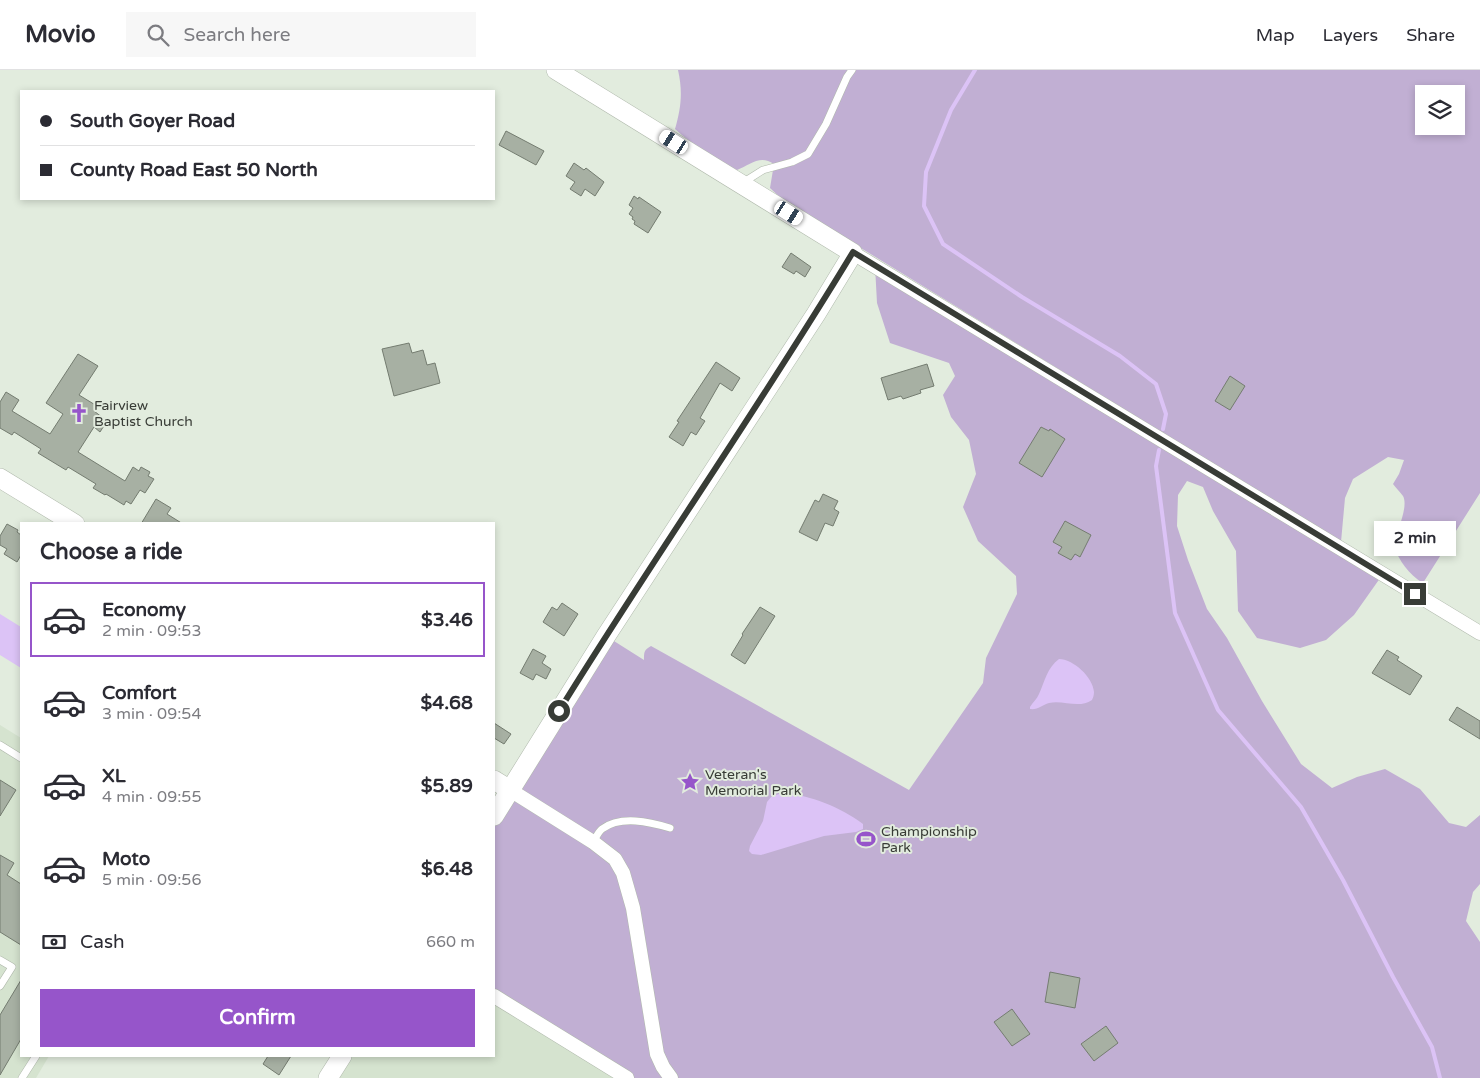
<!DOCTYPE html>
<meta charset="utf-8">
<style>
:root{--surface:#fff;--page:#f7f7f7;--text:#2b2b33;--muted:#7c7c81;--line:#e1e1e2;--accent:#9655ca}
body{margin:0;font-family:"Varela Round",sans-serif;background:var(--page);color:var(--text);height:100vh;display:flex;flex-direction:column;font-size:19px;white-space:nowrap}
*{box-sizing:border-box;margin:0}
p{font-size:16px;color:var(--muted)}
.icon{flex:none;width:28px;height:28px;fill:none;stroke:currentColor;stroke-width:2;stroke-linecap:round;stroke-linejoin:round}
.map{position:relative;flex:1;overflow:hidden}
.drawer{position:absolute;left:20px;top:452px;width:475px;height:535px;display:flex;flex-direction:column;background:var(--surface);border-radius:0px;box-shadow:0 2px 8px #0003}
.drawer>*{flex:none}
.banner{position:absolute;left:20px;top:20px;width:475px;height:110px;border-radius:0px;box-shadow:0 2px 8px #0003;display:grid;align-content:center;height:110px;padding:0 20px;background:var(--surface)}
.tools{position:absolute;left:1415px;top:15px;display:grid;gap:10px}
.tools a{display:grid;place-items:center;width:50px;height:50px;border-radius:0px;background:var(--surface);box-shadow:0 2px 8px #0003;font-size:25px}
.end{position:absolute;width:22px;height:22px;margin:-11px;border:6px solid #383c36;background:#fff;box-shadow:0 0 0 2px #fff}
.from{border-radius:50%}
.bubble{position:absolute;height:35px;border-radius:0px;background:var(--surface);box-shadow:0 2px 8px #0003;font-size:16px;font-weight:700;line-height:35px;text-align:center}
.car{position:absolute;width:15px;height:30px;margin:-15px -8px;border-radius:6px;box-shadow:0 0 4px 1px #0007;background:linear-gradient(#fff 24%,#345 0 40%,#fff 0 76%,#345 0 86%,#fff 0)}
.banner b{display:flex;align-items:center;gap:18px;height:48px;font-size:19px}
.banner b+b{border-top:1px solid var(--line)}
.banner i{width:12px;height:12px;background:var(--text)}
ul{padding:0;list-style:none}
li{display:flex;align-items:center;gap:15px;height:75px;margin:0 10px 8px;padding:0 10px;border:2px solid transparent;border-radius:0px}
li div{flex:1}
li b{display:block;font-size:19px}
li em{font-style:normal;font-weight:700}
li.on{border-color:var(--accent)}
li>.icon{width:45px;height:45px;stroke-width:1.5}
h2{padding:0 20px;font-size:22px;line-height:60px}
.pay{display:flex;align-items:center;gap:12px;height:55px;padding:0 20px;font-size:19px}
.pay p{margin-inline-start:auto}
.primary-button{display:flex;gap:10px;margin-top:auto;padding:10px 20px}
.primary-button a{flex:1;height:58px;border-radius:0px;background:var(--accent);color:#fff;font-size:20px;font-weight:700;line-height:58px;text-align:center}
header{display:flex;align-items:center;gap:30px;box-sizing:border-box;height:70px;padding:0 25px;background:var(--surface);border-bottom:1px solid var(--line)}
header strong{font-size:24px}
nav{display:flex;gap:28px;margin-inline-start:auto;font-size:18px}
.search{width:350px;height:45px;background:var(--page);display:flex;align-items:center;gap:12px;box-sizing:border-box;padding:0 18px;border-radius:0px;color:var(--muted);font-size:19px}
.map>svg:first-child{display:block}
.built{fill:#d5e3cf}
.green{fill:#c1afd3;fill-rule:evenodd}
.water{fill:#dcc3f6}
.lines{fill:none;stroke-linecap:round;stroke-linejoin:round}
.stream{stroke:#dcc3f6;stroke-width:4}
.building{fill:#a7b0a3;stroke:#747c70}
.lane-casing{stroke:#b0b9ac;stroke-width:8}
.street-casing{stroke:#b0b9ac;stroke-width:15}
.secondary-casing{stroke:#b0b9ac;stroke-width:20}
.lane{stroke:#fff;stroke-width:7}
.street{stroke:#fff;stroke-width:14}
.secondary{stroke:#fff;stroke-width:19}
.route{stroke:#383c36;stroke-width:6}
.labels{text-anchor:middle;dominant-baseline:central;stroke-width:4;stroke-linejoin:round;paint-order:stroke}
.poi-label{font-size:14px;fill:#383c36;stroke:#e2ecde;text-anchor:start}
</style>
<header>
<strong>Movio</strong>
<div class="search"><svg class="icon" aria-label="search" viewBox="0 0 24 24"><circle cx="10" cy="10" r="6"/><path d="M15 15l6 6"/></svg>Search here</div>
<nav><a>Map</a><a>Layers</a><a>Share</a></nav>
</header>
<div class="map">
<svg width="1480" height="1008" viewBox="0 0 1480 1008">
<rect width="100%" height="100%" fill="#e2ecde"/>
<!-- built -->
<g class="built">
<path d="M0 655 21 668V986H49L36 1008H0Z"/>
<path d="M494 926 627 1008H328L342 986H494Z"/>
</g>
<!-- green -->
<g class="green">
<path d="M678 0H1480V423L1423 513C1408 504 1400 491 1393 476 1396 463 1409 437 1403 426 1400 422 1396 418 1393 414L1399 404 1404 390 1388 387 1353 409 1345 428 1341 472 784 131 770 118 774 94C760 84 750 95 737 100 714 89 694 76 675 59 681 38 683 22 678 0ZM1424 24H1456V56H1424Z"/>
<path d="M875 196 1383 504 1354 545 1326 570 1300 578 1257 568 1238 541 1236 481 1213 441 1203 417 1187 411 1178 425 1177 456 1188 490 1207 539 1227 568 1262 631 1301 694 1332 718 1357 707 1385 699 1420 719 1449 753 1466 757 1480 745V814L1473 822 1466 851 1480 872V1008H627L494 926V745L606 566 644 590C644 582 644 580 651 576L909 720 983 613 986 588 1017 524 1016 506 978 471 963 437 976 404 969 370 951 347 943 325 955 306 949 293 890 273 877 233Z"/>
</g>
<!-- water -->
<g class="water">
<path d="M0 544 21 557V598L0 585Z"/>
<path d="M1059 589C1073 589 1093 607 1094 622 1094 625 1093 628 1092 630 1079 639 1064 630 1049 633 1042 635 1038 640 1030 639V637C1033 632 1037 629 1039 624 1045 611 1047 598 1059 589Z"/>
<path d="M782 723C811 725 840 737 863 754V759L856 762 824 766 761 785 752 784 749 781 750 776 763 751 767 732 771 727Z"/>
</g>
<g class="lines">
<!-- stream -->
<g class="stream">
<path d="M975 0 951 40 926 102 924 136 943 174 1022 227 1120 286 1156 314 1166 344 1163 359"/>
<path d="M1159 380 1156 396 1175 543 1218 640 1301 737 1343 810 1393 907 1432 977 1440 1008"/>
</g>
</g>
<!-- building -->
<g class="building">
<path d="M506 61 544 81 536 95 499 75Z"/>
<path d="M574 93 584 100 586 98 604 112 595 126 585 119 581 126 570 119 575 112 566 106Z"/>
<path d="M634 126 638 129 639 127 661 142 648 163 634 154 635 151 632 149 633 147 629 144 633 138 629 135Z"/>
<path d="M791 183 811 197 805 207 796 201 794 204 782 197Z"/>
<path d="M409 273 412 283 423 280 427 295 435 293 440 313 394 326 382 279Z"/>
<path d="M78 284 98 296 79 325 97 336 94 341 107 351 100 362 94 357 78 382 125 411 133 397 139 401 141 397 150 402 148 406 154 409 145 423 140 420 131 434 126 431 124 435 106 424 105 425 93 418 96 414 68 397 66 400 38 383 41 379 14 362 12 365 0 358V332L6 322 19 330 12 341 50 364 63 344 46 333Z"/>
<path d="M716 292 740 308 732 321 720 313 700 348 705 351 696 365 691 362 683 376 669 367 679 352 677 351Z"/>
<path d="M927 294 934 316 920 320 921 323 903 329 901 326 888 330 881 308Z"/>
<path d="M1230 306 1245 316 1230 340 1215 331Z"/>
<path d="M1041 357 1049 361 1050 359 1065 369 1042 407 1019 393Z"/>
<path d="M823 424 838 431 834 439 839 442 833 456 825 453 817 471 799 462 815 430 819 432Z"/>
<path d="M156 429 171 438 167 444 183 454H141Z"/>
<path d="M1065 451 1091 465 1080 487 1075 484 1071 490 1058 483 1062 477 1053 472Z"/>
<path d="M7 454 18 460 17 462 21 465V485L17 492 4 484 7 479 0 475V466Z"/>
<path d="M562 533 578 544 564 566 543 552 552 537 557 540Z"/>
<path d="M760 537 775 546 745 594 731 585 743 565 742 564Z"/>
<path d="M533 579 546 586 542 593 551 599 546 609 536 604 533 610 520 603Z"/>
<path d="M1387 580 1399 587 1397 590 1422 606 1410 625 1372 603Z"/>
<path d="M1457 637 1480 651V669L1449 650Z"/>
<path d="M494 653 511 664 504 674 494 668Z"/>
<path d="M0 710 16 720 0 746Z"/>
<path d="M0 785 14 793 7 805 21 814V875L0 862Z"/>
<path d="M1050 902 1080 908 1075 938 1045 932Z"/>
<path d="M21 910V969L0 1005V945Z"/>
<path d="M1012 939 1030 964 1012 976 994 952Z"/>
<path d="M1106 956 1118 973 1094 991 1081 974Z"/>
<path d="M268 986H291L279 1005 263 994Z"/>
</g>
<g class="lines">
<!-- lane casing -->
<g class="lane-casing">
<g id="lane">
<path d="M744 112 763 100 792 92 808 84 826 54 847 7 852 0"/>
<path d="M0 675 21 688"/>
<path d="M593 772C596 768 598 762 602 759 621 745 650 752 670 758"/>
<path d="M0 890 12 897 0 916"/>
<path d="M22 1008 36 986"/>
</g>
</g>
<!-- street casing -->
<g class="street-casing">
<g id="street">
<path d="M853 183 1480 563"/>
<path d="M510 720 593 772 615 789 623 803 633 838 657 984 663 997 671 1008"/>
<path d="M494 926 627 1008"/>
</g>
</g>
<!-- secondary casing -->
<g class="secondary-casing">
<g id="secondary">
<path d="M0 408 75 454"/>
<path d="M494 710 510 720"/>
<path d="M494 746 606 566 816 244 853 183 556 0"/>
<path d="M328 1008 342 986"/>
</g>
</g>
<!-- lane -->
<use href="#lane" class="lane"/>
<!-- street -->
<use href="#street" class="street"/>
<!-- secondary -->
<use href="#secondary" class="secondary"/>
</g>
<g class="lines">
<!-- route -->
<path class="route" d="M559 641C654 487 759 338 853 182L1415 524"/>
</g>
<!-- icons -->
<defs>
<g id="church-bare" transform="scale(1.5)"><path d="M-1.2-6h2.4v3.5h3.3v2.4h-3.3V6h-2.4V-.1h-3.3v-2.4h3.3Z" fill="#9655ca" stroke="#e2ecde" stroke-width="2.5" paint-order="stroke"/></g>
<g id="sight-bare" transform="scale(1.5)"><path d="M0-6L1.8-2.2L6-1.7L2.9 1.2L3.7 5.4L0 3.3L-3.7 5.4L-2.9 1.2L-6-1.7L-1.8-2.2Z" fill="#9655ca" stroke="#e2ecde" stroke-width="2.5" paint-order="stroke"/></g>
<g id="stadium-bare" transform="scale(1.5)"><path d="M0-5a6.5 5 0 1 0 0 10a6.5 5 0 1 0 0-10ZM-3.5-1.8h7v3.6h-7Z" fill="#9655ca" stroke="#e2ecde" stroke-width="2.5" paint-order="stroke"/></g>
</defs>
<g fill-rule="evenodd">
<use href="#church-bare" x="79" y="343"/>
<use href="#sight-bare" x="690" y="712"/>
<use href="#stadium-bare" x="866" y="769"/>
</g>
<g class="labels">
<!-- poi labels -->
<g class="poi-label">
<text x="94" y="335">Fairview<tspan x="94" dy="16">Baptist Church</tspan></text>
<text x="705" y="704">Veteran's<tspan x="705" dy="16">Memorial Park</tspan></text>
<text x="881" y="761">Championship<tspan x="881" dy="16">Park</tspan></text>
</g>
</g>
</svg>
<div class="tools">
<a><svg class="icon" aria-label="layers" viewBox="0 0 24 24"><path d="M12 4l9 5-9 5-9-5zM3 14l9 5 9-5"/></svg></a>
</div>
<i class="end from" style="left:559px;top:641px"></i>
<i class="end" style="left:1415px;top:524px"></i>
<div class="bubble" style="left:1374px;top:451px;width:82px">2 min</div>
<i class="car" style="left:674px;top:72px;rotate:302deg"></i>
<i class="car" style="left:789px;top:143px;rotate:122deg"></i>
<div class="banner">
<b><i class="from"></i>South Goyer Road</b>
<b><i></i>County Road East 50 North</b>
</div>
<section class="drawer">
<h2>Choose a ride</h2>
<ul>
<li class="on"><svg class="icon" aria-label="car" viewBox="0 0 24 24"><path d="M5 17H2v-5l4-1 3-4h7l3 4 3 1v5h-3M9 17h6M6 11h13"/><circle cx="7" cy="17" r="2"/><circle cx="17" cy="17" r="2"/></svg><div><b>Economy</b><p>2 min · 09:53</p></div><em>$3.46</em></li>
<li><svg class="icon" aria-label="car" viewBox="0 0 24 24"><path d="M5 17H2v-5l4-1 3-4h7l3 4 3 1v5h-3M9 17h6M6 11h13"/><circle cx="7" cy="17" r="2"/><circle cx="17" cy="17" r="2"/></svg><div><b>Comfort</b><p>3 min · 09:54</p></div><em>$4.68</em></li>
<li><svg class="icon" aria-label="car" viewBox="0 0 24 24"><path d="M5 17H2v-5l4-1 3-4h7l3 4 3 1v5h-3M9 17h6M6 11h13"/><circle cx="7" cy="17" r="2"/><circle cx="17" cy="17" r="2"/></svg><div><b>XL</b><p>4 min · 09:55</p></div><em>$5.89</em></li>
<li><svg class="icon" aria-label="car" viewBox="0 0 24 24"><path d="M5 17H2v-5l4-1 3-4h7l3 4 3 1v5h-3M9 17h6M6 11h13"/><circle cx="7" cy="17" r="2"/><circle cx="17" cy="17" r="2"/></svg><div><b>Moto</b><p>5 min · 09:56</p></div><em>$6.48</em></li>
</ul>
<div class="pay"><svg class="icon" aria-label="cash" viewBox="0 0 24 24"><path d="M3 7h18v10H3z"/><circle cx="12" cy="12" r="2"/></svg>Cash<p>660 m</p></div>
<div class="primary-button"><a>Confirm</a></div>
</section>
</div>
